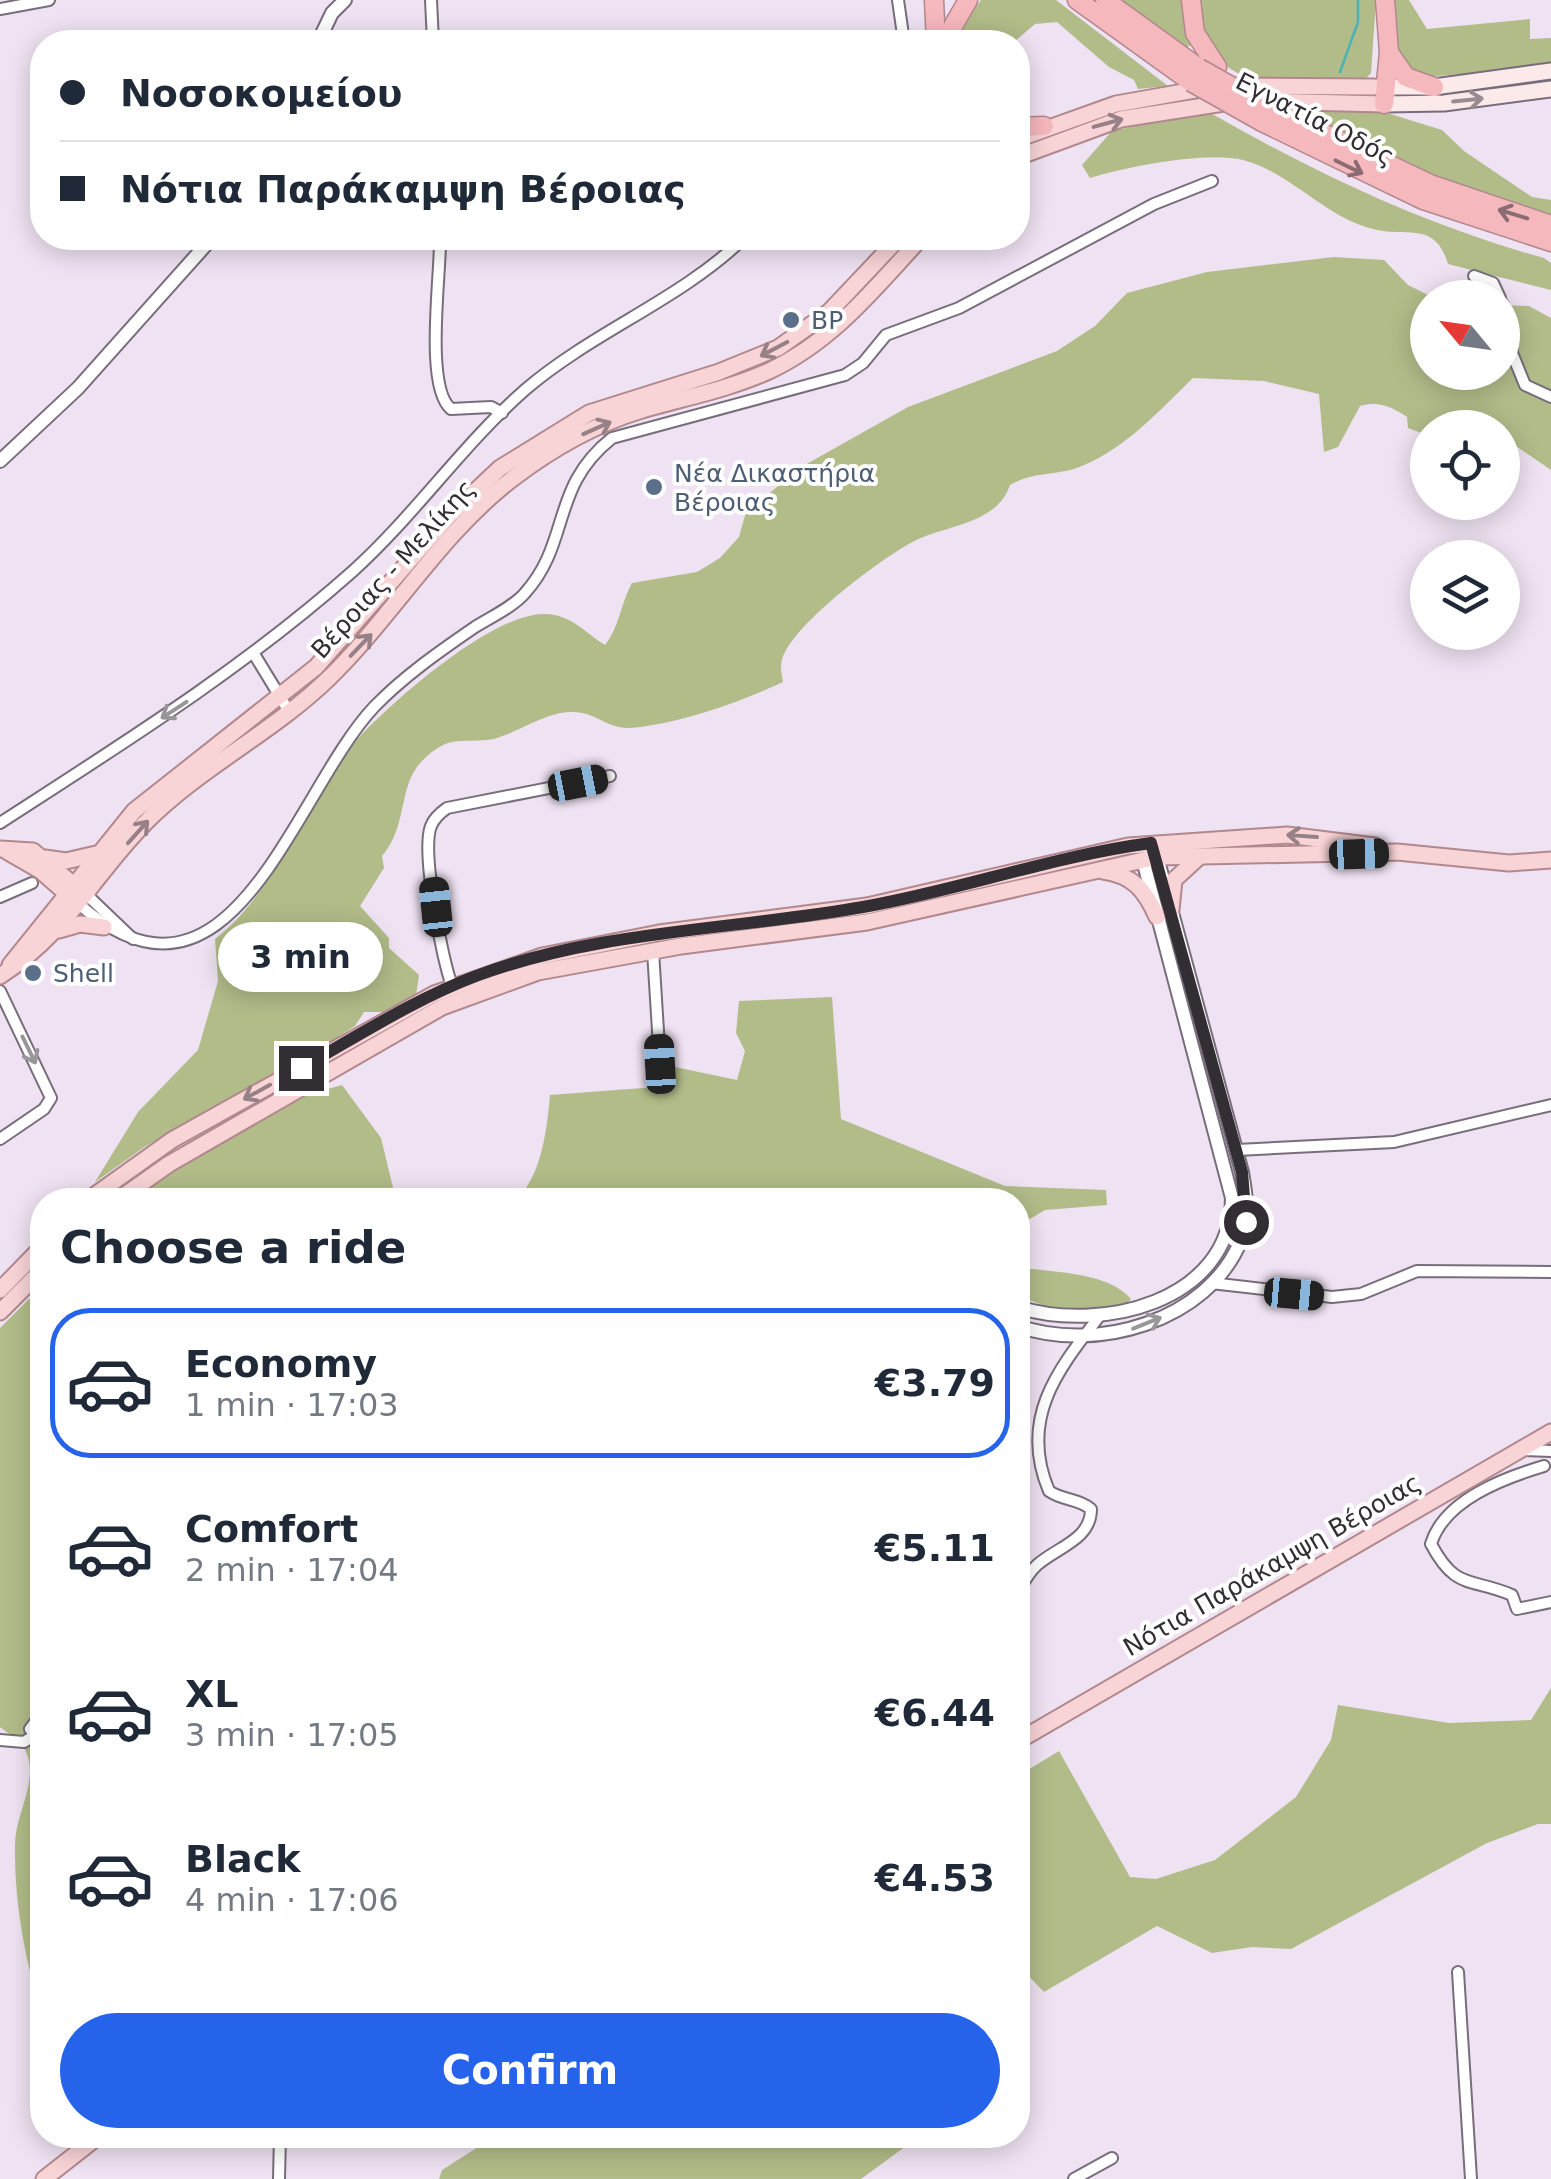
<!DOCTYPE html>
<meta charset="utf-8">
<style>
:root{--surface:#fff;--page:#f2f2f3;--text:#1f2937;--muted:#747a83;--line:#e0e1e3;--accent:#2563eb}
body{margin:0;font-family:"DejaVu Sans",sans-serif;background:var(--page);color:var(--text);height:100vh;display:flex;flex-direction:column;font-size:38px;white-space:nowrap}
*{box-sizing:border-box;margin:0}
p{font-size:32px;color:var(--muted)}
.icon{flex:none;width:55px;height:55px;fill:none;stroke:currentColor;stroke-width:2;stroke-linecap:round;stroke-linejoin:round}
.map{position:relative;flex:1;overflow:hidden}
.panel{position:absolute;left:30px;top:1188px;width:1000px;height:960px;display:flex;flex-direction:column;background:var(--surface);border-radius:40px;box-shadow:0 5px 25px #0003}
.panel>*{flex:none}
.banner{position:absolute;left:30px;top:30px;width:1000px;height:220px;border-radius:40px;box-shadow:0 5px 25px #0003;display:grid;align-content:center;height:220px;padding:0 30px;background:var(--surface)}
.needle{width:65px;rotate:299deg}
.tools{position:absolute;left:1410px;top:280px;display:grid;gap:20px}
.tools a{display:grid;place-items:center;width:110px;height:110px;border-radius:50%;background:var(--surface);box-shadow:0 5px 25px #0003;font-size:50px}
.end{position:absolute;width:45px;height:45px;margin:-22px;border:12px solid #332e34;background:#fff;box-shadow:0 0 0 5px #fff}
.from{border-radius:50%}
.bubble{position:absolute;height:70px;border-radius:35px;background:var(--surface);box-shadow:0 5px 25px #0003;font-size:32px;font-weight:800;line-height:70px;text-align:center}
.car{position:absolute;width:30px;height:60px;margin:-30px -15px;border-radius:12px;box-shadow:0 0 8px 2px #0007;background:linear-gradient(#222 24%,#8ab4d8 0 40%,#222 0 76%,#8ab4d8 0 86%,#222 0)}
.banner b{display:flex;align-items:center;gap:35px;height:95px;font-size:38px}
.banner b+b{border-top:2px solid var(--line)}
.banner i{width:25px;height:25px;background:var(--text)}
ul{padding:0;list-style:none}
li{display:flex;align-items:center;gap:30px;height:150px;margin:0 20px 15px;padding:0 10px;border:5px solid transparent;border-radius:40px}
li div{flex:1}
li b{display:block;font-size:38px}
li em{font-style:normal;font-weight:800}
li.active{border-color:var(--accent)}
li>.icon{width:90px;height:90px;stroke-width:1.5}
h2{padding:0 30px;font-size:45px;line-height:120px}
.cta{display:flex;gap:20px;margin-top:auto;padding:20px 30px}
.cta a{flex:1;height:115px;border-radius:60px;background:var(--accent);color:#fff;font-size:40px;font-weight:800;line-height:115px;text-align:center}
.map>svg:first-child{display:block}
.green{fill:#b1bc89}
.lines{fill:none;stroke-linecap:round;stroke-linejoin:round}
.stream{stroke:#4db1b6;stroke-width:2.5}
.minor-casing{stroke:#786d7b;stroke-width:14}
.tertiary-casing{stroke:#786d7b;stroke-width:16}
.secondary-casing{stroke:#786d7b;stroke-width:19}
.primary-casing{stroke:#b1888d;stroke-width:19}
.motorway-casing{stroke:#b1888d;stroke-width:21}
.minor{stroke:#fff;stroke-width:10}
.tertiary{stroke:#fff;stroke-width:12}
.secondary{stroke:#fceaeb;stroke-width:15}
.primary{stroke:#f9d4d7;stroke-width:15}
.motorway{stroke:#f5b8bd;stroke-width:18}
.motorway-bridge-casing{stroke:#b1888d;stroke-width:21;stroke-linecap:butt}
.motorway-bridge{stroke:#f5b8bd;stroke-width:18}
.oneway{stroke:#988c90}
.oneway2{stroke:#968186}
.oneway3{stroke:#8a6c72}
.oneway4{stroke:#99969a}
.route{stroke:#332e34;stroke-width:12}
.service-dot{fill:#5c6f8a;stroke:#fff;stroke-width:4}
.labels{text-anchor:middle;dominant-baseline:central;stroke-width:8;stroke-linejoin:round;paint-order:stroke}
.street-label{font-size:25px;fill:#332e34;stroke:#fff}
.service-label{font-size:25px;fill:#4e5e75;stroke:#fff;text-anchor:start}
</style>
<div class="map">
<svg width="1551" height="2179" viewBox="0 0 1551 2179">
<rect width="100%" height="100%" fill="#efe2f2"/>
<!-- green -->
<g class="green">
<path d="M981 0H1056L1168 86 1138 89 1134 80 1109 67 1057 22 1035 24 1014 42H958L962 26Z"/>
<path d="M1116 0H1184L1193 45 1182 48Z"/>
<path d="M1198 0H1376L1371 73 1362 82C1282 80 1209 103 1198 0Z"/>
<path d="M1394 0H1409L1427 29 1530 19V39L1551 38V67L1425 77C1392 66 1396 31 1394 0Z"/>
<path d="M1318 108 1384 112 1442 130 1464 151 1532 197 1551 200V220L1435 177 1294 111Z"/>
<path d="M1207 111C1315 173 1424 225 1544 258L1551 263V290L1448 264C1435 220 1407 238 1373 229 1325 217 1290 172 1243 160 1207 151 1126 167 1090 178L1082 165 1112 131Z"/>
<path d="M1334 257 1384 260 1408 285 1432 297 1428 298V372H1502L1503 305 1529 306 1551 318V470L1513 444H1503L1502 428H1428L1427 435 1408 428 1407 417C1390 406 1379 401 1360 406L1338 447 1324 452 1319 394 1264 381 1193 378C1160 410 1127 447 1084 465 1058 477 1036 470 1010 485 996 527 941 524 907 545 873 565 804 617 785 652 779 662 781 671 783 682 737 703 682 723 630 728 607 729 596 712 573 712 547 711 519 732 494 739 479 742 463 739 448 743 439 746 430 753 423 760 397 785 409 825 382 856L384 868 360 906 389 938V948L419 975 416 996 386 1012H364L355 1026 330 1042 146 1146 95 1182 138 1112 198 1050 218 981 215 939C271 896 293 826 332 769 364 724 488 612 545 614 572 615 584 632 605 645 619 628 621 603 632 583L697 572 720 558 739 537 746 512 803 466 908 407 1057 351 1095 326 1127 293 1207 272Z"/>
<path d="M832 997 841 1119 1005 1186 1106 1190 1107 1205 1045 1210 1018 1226V1200H516C542 1175 547 1129 550 1095L669 1086 675 1067 737 1080 745 1051 736 1033 739 1001Z"/>
<path d="M342 1085 381 1138 396 1200H129L140 1189 296 1098Z"/>
<path d="M1018 1267C1052 1273 1107 1271 1131 1299L1121 1310 1051 1308 1018 1296Z"/>
<path d="M42 1286V2015C25 1960 14 1903 15 1845 15 1816 34 1790 29 1761 26 1744 14 1738 0 1727V1328Z"/>
<path d="M1551 1688V1824H1538L1487 1843 1291 1949 1252 1947 1212 1953 1157 1926 1044 1992 1018 1965V1776L1059 1751 1130 1877 1156 1879 1215 1860 1296 1797 1331 1740 1338 1705 1449 1723 1531 1720Z"/>
<path d="M497 2135H921L861 2179H439L442 2170Z"/>
</g>
<g class="lines">
<!-- stream -->
<path class="stream" d="M1340 72 1358 22V0"/>
<!-- minor casing -->
<g class="minor-casing">
<g id="minor">
<path d="M431 0 433 42"/>
<path d="M898 0 904 42"/>
<path d="M0 9 49 0"/>
<path d="M440 238C441 273 424 387 451 409L491 407 502 413"/>
<path d="M1474 276 1493 283 1500 298"/>
<path d="M1502 303 1509 316 1512 353 1525 385 1551 397"/>
<path d="M254 654 290 713"/>
<path d="M0 823C122 744 244 668 353 571 415 515 463 444 526 389 594 331 680 300 744 238"/>
<path d="M88 896 133 939"/>
<path d="M0 897 32 883"/>
<path d="M80 905C231 1038 294 792 374 707 404 676 440 651 475 627 491 617 513 607 525 593 571 542 550 487 612 438L845 375 863 363 886 335 959 308 1154 204 1212 181"/>
<path d="M653 951 660 1063"/>
<path d="M452 986C442 959 421 851 431 826 434 818 440 813 447 808L610 776"/>
<path d="M0 991 51 1098 44 1109 0 1139"/>
<path d="M1237 1150 1394 1142 1551 1105"/>
<path d="M1211 1283 1332 1297 1361 1294 1417 1271 1551 1272"/>
<path d="M1521 1450 1551 1451"/>
<path d="M1544 1466C1504 1478 1444 1500 1431 1544 1456 1591 1470 1577 1512 1595L1517 1609 1551 1602"/>
<path d="M1018 1592C1023 1583 1029 1572 1037 1565 1057 1547 1091 1540 1091 1509 1078 1498 1063 1501 1049 1491 1019 1420 1056 1372 1098 1318"/>
<path d="M42 1713 30 1729 35 1735 42 1733"/>
<path d="M0 1740 24 1742 35 1735"/>
<path d="M1458 1972 1471 2179"/>
<path d="M279 2179 280 2135"/>
<path d="M1074 2179 1112 2158"/>
</g>
</g>
<!-- tertiary casing -->
<g class="tertiary-casing">
<g id="tertiary">
<path d="M318 42 332 13 345 0"/>
<path d="M0 461 78 388 212 238"/>
<path d="M1018 1307C1099 1333 1231 1303 1232 1198L1143 860"/>
<path d="M1018 1326C1095 1353 1208 1322 1241 1240 1250 1218 1246 1195 1242 1172L1157 857"/>
</g>
</g>
<!-- secondary casing -->
<g class="secondary-casing">
<g id="secondary">
<path d="M1378 87H1434L1551 71"/>
<path d="M1384 104 1444 103 1551 89"/>
</g>
</g>
<!-- primary casing -->
<g class="primary-casing">
<g id="primary">
<path d="M1229 86 1374 87"/>
<path d="M1258 101 1384 104"/>
<path d="M1018 139 1116 104 1206 88"/>
<path d="M1018 157 1121 119 1230 102"/>
<path d="M0 849 33 851 81 891"/>
<path d="M8 852 41 871 74 900"/>
<path d="M45 858 66 861 96 854"/>
<path d="M1103 871C1133 875 1145 890 1157 917"/>
<path d="M1171 910 1174 880 1200 856"/>
<path d="M59 930 80 924 104 927"/>
<path d="M10 965 134 811 316 667 449 516 500 468 589 413 719 372 778 348 829 312 899 238"/>
<path d="M0 976C66 934 92 877 144 824 199 768 272 733 328 679 393 616 440 534 512 479 550 450 593 425 639 411 682 398 727 390 769 371 833 341 875 288 921 238"/>
<path d="M88 1200 172 1140 434 994 542 956 659 933 867 906 1128 846 1287 835 1375 846"/>
<path d="M118 1200 169 1164 442 1007 538 972 681 946 867 922 1157 857 1397 852 1509 863 1551 860"/>
<path d="M0 1290 42 1247"/>
<path d="M0 1312 42 1270"/>
<path d="M1018 1741 1551 1432"/>
<path d="M44 2179 100 2135"/>
</g>
</g>
<!-- motorway casing -->
<g class="motorway-casing">
<g id="motorway">
<path d="M934 0 936 42"/>
<path d="M1077 0 1191 82"/>
<path d="M1105 0 1199 68"/>
<path d="M1191 0 1195 33 1217 67"/>
<path d="M951 42 953 26 968 0"/>
<path d="M1390 54 1406 77 1434 87"/>
<path d="M1384 104 1389 52 1385 0"/>
<path d="M1270 108 1430 184 1551 225"/>
<path d="M1262 122 1423 200 1551 242"/>
<path d="M1018 127 1044 126"/>
</g>
</g>
<!-- minor -->
<use href="#minor" class="minor"/>
<!-- tertiary -->
<use href="#tertiary" class="tertiary"/>
<!-- secondary -->
<use href="#secondary" class="secondary"/>
<!-- primary -->
<use href="#primary" class="primary"/>
<!-- motorway -->
<use href="#motorway" class="motorway"/>
<!-- motorway-bridge casing -->
<g class="motorway-bridge-casing">
<g id="motorway-bridge">
<path d="M1199 68 1270 108"/>
<path d="M1191 82 1262 122"/>
</g>
</g>
<!-- motorway-bridge -->
<use href="#motorway-bridge" class="motorway-bridge"/>
</g>
<!-- one-way arrows -->
<defs><path id="oneway-shaft" d="M-6 0H5M1.5-3L5.5 0L1.5 3" fill="none" stroke-width="1.6" stroke-linecap="round" stroke-linejoin="round" transform="scale(2.5)"/></defs>
<use class="oneway" href="#oneway-shaft" transform="translate(1468 100) rotate(-6)"/>
<g class="oneway2">
<use href="#oneway-shaft" transform="translate(1108 123) rotate(-15)"/>
<use href="#oneway-shaft" transform="translate(774 349) rotate(152)"/>
<use href="#oneway-shaft" transform="translate(597 428) rotate(-24)"/>
<use href="#oneway-shaft" transform="translate(361 645) rotate(-46)"/>
<use href="#oneway-shaft" transform="translate(138 832) rotate(-48)"/>
<use href="#oneway-shaft" transform="translate(1302 836) rotate(-176)"/>
<use href="#oneway-shaft" transform="translate(257 1092) rotate(151)"/>
</g>
<g class="oneway3">
<use href="#oneway-shaft" transform="translate(1349 167) rotate(26)"/>
<use href="#oneway-shaft" transform="translate(1513 214) rotate(-163)"/>
</g>
<g class="oneway4">
<use href="#oneway-shaft" transform="translate(174 710) rotate(147)"/>
<use href="#oneway-shaft" transform="translate(29 1050) rotate(64)"/>
<use href="#oneway-shaft" transform="translate(1147 1323) rotate(-22)"/>
</g>
<g class="lines">
<!-- route -->
<path class="route" d="M301 1068C358 1036 415 999 476 976 599 930 734 930 863 907 960 890 1053 856 1151 843L1242 1172 1246 1222"/>
</g>
<!-- markers -->
<g class="service-dot">
<circle cx="791" cy="320" r="10"/>
<circle cx="654" cy="487" r="10"/>
<circle cx="33" cy="973" r="10"/>
</g>
<g class="labels">
<!-- street labels -->
<g class="street-label">
<text transform="translate(1315 119) rotate(27)">Εγνατία Οδός</text>
<text transform="translate(393 569) rotate(-48)">Βέροιας - Μελίκης</text>
<text transform="translate(1272 1565) rotate(-30)">Νότια Παράκαμψη Βέροιας</text>
</g>
<!-- service labels -->
<g class="service-label">
<text x="811" y="320">BP</text>
<text x="674" y="473">Νέα Δικαστήρια<tspan x="674" dy="29">Βέροιας</tspan></text>
<text x="53" y="973">Shell</text>
</g>
</g>
</svg>
<div class="tools">
<a><svg class="needle" viewBox="-14 -14 28 28"><path d="M0-13l5 13h-10z" fill="#e53935"/><path d="M0 13l5-13h-10z" fill="#747a83"/></svg></a>
<a><svg class="icon" aria-label="locate" viewBox="0 0 24 24"><circle cx="12" cy="12" r="6"/><path d="M12 2v4M12 18v4M2 12h4M18 12h4"/></svg></a>
<a><svg class="icon" aria-label="layers" viewBox="0 0 24 24"><path d="M12 4l9 5-9 5-9-5zM3 14l9 5 9-5"/></svg></a>
</div>
<i class="end from" style="left:1246px;top:1222px"></i>
<i class="end" style="left:301px;top:1068px"></i>
<div class="bubble" style="left:218px;top:922px;width:165px">3 min</div>
<i class="car" style="left:578px;top:783px;rotate:79deg"></i>
<i class="car" style="left:1359px;top:854px;rotate:88deg"></i>
<i class="car" style="left:436px;top:907px;rotate:354deg"></i>
<i class="car" style="left:660px;top:1064px;rotate:357deg"></i>
<i class="car" style="left:1294px;top:1294px;rotate:95deg"></i>
<div class="banner">
<b><i class="from"></i>Νοσοκομείου</b>
<b><i></i>Νότια Παράκαμψη Βέροιας</b>
</div>
<section class="panel">
<h2>Choose a ride</h2>
<ul>
<li class="active"><svg class="icon" aria-label="car" viewBox="0 0 24 24"><path d="M5 17H2v-5l4-1 3-4h7l3 4 3 1v5h-3M9 17h6M6 11h13"/><circle cx="7" cy="17" r="2"/><circle cx="17" cy="17" r="2"/></svg><div><b>Economy</b><p>1 min · 17:03</p></div><em>€3.79</em></li>
<li><svg class="icon" aria-label="car" viewBox="0 0 24 24"><path d="M5 17H2v-5l4-1 3-4h7l3 4 3 1v5h-3M9 17h6M6 11h13"/><circle cx="7" cy="17" r="2"/><circle cx="17" cy="17" r="2"/></svg><div><b>Comfort</b><p>2 min · 17:04</p></div><em>€5.11</em></li>
<li><svg class="icon" aria-label="car" viewBox="0 0 24 24"><path d="M5 17H2v-5l4-1 3-4h7l3 4 3 1v5h-3M9 17h6M6 11h13"/><circle cx="7" cy="17" r="2"/><circle cx="17" cy="17" r="2"/></svg><div><b>XL</b><p>3 min · 17:05</p></div><em>€6.44</em></li>
<li><svg class="icon" aria-label="car" viewBox="0 0 24 24"><path d="M5 17H2v-5l4-1 3-4h7l3 4 3 1v5h-3M9 17h6M6 11h13"/><circle cx="7" cy="17" r="2"/><circle cx="17" cy="17" r="2"/></svg><div><b>Black</b><p>4 min · 17:06</p></div><em>€4.53</em></li>
</ul>
<div class="cta"><a>Confirm</a></div>
</section>
</div>
